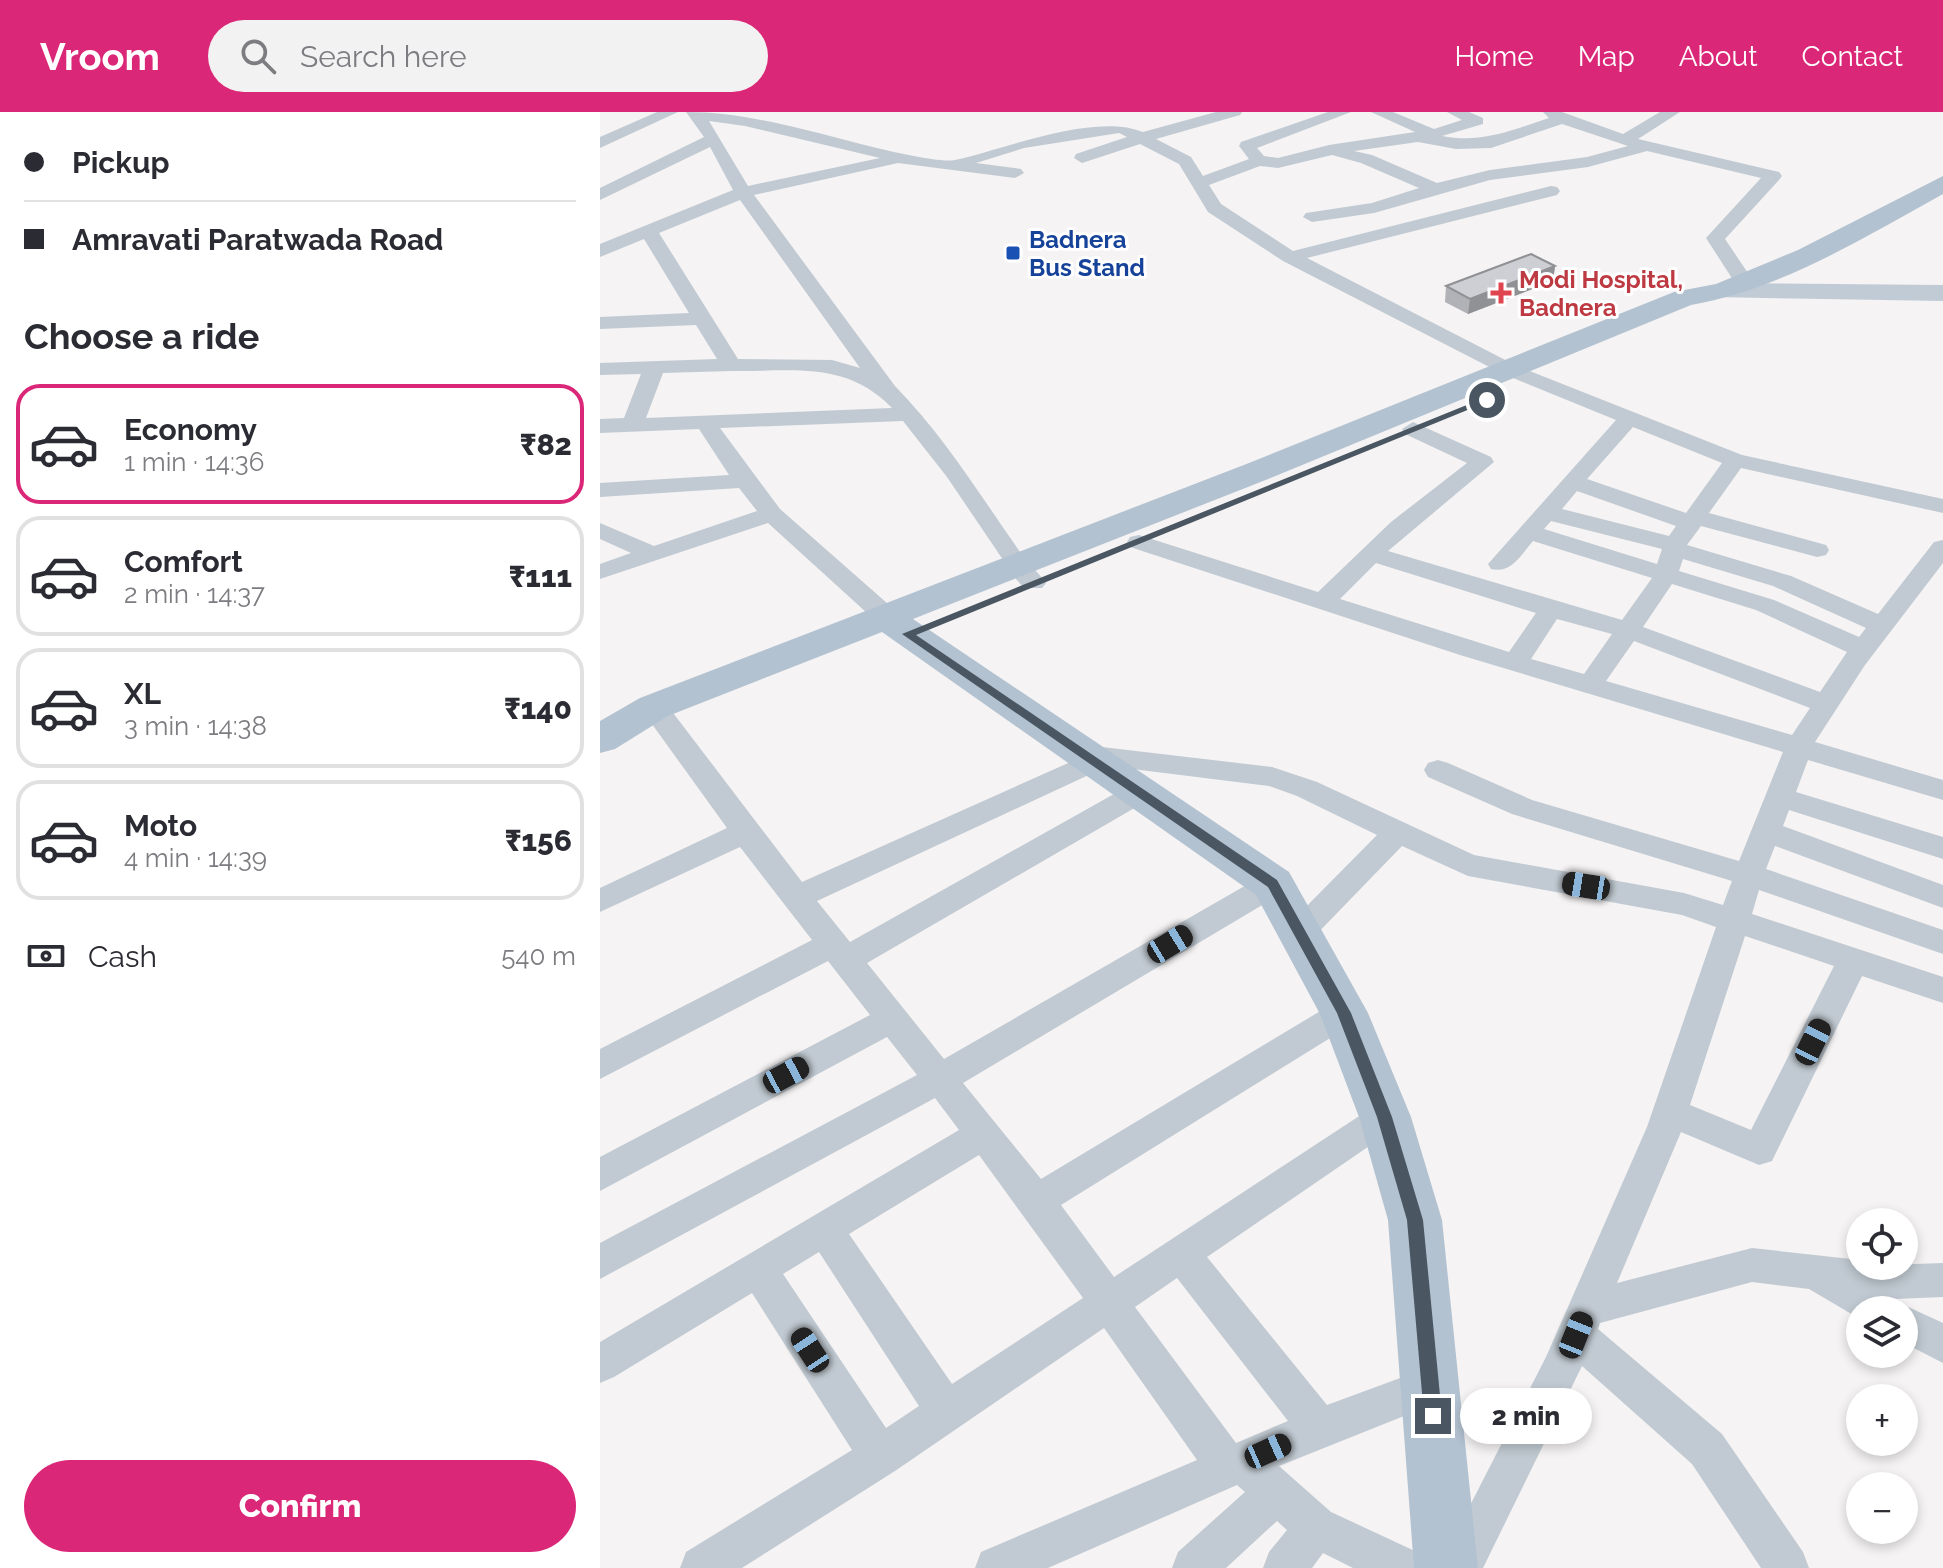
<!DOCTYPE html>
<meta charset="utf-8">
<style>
:root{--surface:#fff;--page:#f2f2f3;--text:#2b2b33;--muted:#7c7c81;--line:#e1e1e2;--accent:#db2777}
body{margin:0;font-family:Raleway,sans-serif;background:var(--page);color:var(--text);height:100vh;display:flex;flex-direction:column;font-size:30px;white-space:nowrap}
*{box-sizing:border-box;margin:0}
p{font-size:26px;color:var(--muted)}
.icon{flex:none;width:44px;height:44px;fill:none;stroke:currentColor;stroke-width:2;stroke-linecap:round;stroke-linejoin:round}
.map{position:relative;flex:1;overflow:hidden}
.side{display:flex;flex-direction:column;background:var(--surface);width:600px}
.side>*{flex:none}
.guide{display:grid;align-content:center;height:176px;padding:0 24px;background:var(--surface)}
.tools{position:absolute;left:1246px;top:1096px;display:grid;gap:16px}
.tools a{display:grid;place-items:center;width:72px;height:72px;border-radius:50%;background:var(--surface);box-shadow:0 4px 12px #0003;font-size:40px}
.end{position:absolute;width:36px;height:36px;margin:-18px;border:10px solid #4a5661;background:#fff;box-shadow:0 0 0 4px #fff}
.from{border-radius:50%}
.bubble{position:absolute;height:56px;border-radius:28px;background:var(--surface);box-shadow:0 4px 12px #0003;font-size:26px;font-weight:800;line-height:56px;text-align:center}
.car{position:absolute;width:24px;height:48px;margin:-24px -12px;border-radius:10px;box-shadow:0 0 6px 2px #0007;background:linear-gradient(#222 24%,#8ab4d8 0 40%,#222 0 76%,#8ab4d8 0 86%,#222 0)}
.guide b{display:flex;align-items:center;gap:28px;height:76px;font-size:30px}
.guide b+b{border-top:2px solid var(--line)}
.guide i{width:20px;height:20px;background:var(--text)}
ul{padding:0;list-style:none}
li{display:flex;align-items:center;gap:24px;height:120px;margin:0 16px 12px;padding:0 8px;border:4px solid var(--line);border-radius:24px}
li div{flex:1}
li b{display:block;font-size:30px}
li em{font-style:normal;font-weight:800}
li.current{border-color:var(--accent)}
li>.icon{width:72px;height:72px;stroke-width:1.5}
h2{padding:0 24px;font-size:36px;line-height:96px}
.pay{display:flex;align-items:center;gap:20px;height:88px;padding:0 24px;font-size:30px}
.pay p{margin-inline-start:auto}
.cta{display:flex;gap:16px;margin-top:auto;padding:16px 24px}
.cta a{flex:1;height:92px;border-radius:48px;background:var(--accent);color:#fff;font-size:32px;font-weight:800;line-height:92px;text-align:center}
header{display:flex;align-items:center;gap:48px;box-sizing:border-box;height:112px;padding:0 40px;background:var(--accent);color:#fff}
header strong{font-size:38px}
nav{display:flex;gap:44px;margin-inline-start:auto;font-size:28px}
.search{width:560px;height:72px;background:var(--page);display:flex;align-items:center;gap:20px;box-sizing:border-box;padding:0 28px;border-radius:44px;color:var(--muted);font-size:30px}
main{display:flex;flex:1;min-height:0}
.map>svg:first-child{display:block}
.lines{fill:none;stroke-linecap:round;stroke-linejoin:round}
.street{fill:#c1cad2;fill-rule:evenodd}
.secondary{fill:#c1cbd6;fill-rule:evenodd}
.primary{fill:#b3c2d1;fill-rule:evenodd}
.wall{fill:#b0b2b7}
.shaded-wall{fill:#909195}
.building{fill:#cdcfd5;stroke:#909195;stroke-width:2}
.route{fill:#4a5661}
.transit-dot{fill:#1a4fb4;stroke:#fff;stroke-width:3}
.health-dot{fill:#e0444e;stroke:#fff;stroke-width:3}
.labels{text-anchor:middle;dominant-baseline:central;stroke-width:6;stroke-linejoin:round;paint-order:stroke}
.far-transit-label{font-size:24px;font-weight:bold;fill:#164399;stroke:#fff;text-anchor:start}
.far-health-label{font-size:24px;font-weight:bold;fill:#be3a42;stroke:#fff;text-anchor:start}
</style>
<header>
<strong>Vroom</strong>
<div class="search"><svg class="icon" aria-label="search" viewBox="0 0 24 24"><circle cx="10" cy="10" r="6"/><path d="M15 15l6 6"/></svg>Search here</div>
<nav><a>Home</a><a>Map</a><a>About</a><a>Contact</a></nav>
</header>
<main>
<section class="side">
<div class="guide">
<b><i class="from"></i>Pickup</b>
<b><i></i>Amravati Paratwada Road</b>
</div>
<h2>Choose a ride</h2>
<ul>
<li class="current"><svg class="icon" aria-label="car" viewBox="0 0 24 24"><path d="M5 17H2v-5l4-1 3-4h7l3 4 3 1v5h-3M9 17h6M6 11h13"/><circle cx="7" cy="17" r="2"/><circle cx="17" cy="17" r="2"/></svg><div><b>Economy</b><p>1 min · 14:36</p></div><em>₹82</em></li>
<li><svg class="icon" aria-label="car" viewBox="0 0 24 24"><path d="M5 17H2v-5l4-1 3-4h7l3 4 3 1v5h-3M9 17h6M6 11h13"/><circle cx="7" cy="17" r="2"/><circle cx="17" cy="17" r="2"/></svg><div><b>Comfort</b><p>2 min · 14:37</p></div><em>₹111</em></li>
<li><svg class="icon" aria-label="car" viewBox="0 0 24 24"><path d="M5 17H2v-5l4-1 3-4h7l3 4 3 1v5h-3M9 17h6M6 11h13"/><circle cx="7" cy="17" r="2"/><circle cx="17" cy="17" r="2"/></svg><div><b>XL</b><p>3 min · 14:38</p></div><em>₹140</em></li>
<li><svg class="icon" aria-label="car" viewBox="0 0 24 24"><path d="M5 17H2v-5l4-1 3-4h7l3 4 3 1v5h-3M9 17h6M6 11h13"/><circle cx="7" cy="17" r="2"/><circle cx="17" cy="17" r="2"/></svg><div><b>Moto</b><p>4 min · 14:39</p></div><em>₹156</em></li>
</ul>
<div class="pay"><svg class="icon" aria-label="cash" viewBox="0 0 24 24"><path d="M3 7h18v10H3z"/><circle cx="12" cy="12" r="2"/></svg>Cash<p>540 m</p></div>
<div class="cta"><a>Confirm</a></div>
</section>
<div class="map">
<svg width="1343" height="1456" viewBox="0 0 1343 1456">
<rect width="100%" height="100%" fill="#f5f3f3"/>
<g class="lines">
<!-- street -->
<g class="street">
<path d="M57 0H78L0 36V25Z"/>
<path d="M86 0C151 0 214 21 277 36 294 40 340 51 355 48 406 37 494 0 543 20L616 0H642L640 3 556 27 591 45 603 64 649 47 639 34 641 30 728 0H751L657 36 664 44 678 46 729 33 815 20 771 0H793L834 17 862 8 847 0H869L883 6V12L842 24C881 32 913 18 949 6L943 0H962L1023 22 1060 0H1080L1038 27 1179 60 1182 64 1179 68 1125 127 1154 170 1144 176 1137 174 1106 126 1161 66 1047 39 988 55 890 68 774 101 712 110 703 105 706 101 772 91 819 76 761 51 732 43 678 56 660 54 609 73 621 92 693 139 951 74 957 75 960 79 957 83 707 146 917 254 1142 343 1343 387V401L1141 356 1109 401 1226 433 1229 438 1226 443 1217 445 1101 414 1087 433 1191 464 1278 502 1334 430 1343 428V451L1265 553 1215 630 1343 668V688L1208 648 1196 680 1343 725V747L1189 698 1183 714 1343 773V796L1175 734 1166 757 1343 818V842L1159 778 1152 802 1343 865V891L1262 864 1172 1049 1159 1053 1081 1020 1017 1171 1152 1136 1260 1148V1154L1343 1151V1185L1295 1187 1299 1195 1304 1193 1343 1211V1251L1304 1231V1198H1260V1207L1209 1177 1152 1170 1000 1211 998 1217 1122 1322 1203 1440 1209 1456H1161L1092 1352 982 1254 883 1456H838L946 1245 1047 1015 1116 815 1082 803 868 764 802 734 710 829 699 833 688 829 683 821 688 813 777 723 697 684 669 674 508 654 217 789 250 830 530 673 540 670 550 673 555 680 550 687 267 851 344 947 662 764 673 761 684 764 688 772 684 780 363 971 441 1067 732 892 744 888 756 892 761 901 756 910 461 1093 514 1165 773 995 785 990 797 995 803 1005 797 1015 607 1145 727 1293 830 1255 844 1260 850 1274 844 1288 679 1354 731 1400 817 1440 823 1456H753L723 1441 712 1456H663L669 1440 687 1418 677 1409 626 1456H572L578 1440 645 1380 637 1373 448 1456H375L381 1440 597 1348 504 1216 295 1359 142 1456H80L86 1440 252 1338 152 1181 14 1265 0 1271V1230L359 1018 335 986 0 1167V1131L317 963 287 925 0 1079V1045L270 903 228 849 0 967V937L212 828 140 735 0 800V776L127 716 44 601 40 595 44 589 54 586 64 589 202 770 475 648 471 642 475 635 485 633 672 655 717 670 874 743 1084 781 1123 793 1132 769 912 702 828 665 824 658 828 651 838 648 848 651 932 688 1139 749 1183 640 860 543 530 435 527 430 530 425 539 423 718 480 791 410 867 351 805 322 802 317 813 310 891 345 894 350 788 439 1022 508 1052 466 933 429C921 443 911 462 891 457L888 452 1016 308 903 262 683 149 608 100 579 52 540 32 482 51 474 46 476 42 527 25 519 21 424 36 376 51 421 57 424 61 415 66 298 51 154 83 295 274C343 323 378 380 418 437 426 449 437 459 446 471L442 476H424L416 467 347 365 303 309 120 316 180 397 296 499 300 505 296 511H278L168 411 0 467V452L31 441 0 427V411L54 434 157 399 139 376 0 385V371L129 363 99 317 0 321V307L24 306 41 262 0 263V251L117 247 96 213 0 217V205L89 201 44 127 0 145V132L133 78 110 35 0 88V76L104 25ZM109 9 145 14 280 46 148 74ZM962 12 1028 34 987 45 890 58 837 71 772 43 754 39 818 30 856 37 891 36ZM140 88 260 256 232 248 138 247 59 121ZM131 259C193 260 245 248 292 296L46 306 63 261ZM1033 315 1122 351 1086 401 987 367ZM977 379 1076 414 1069 424 962 397ZM951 409 1062 437 1057 452 944 417ZM1083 447 1173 474 1266 516 1259 525 1174 488 1079 459ZM776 451 936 501 909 540 740 487ZM1072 472 1156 498 1247 540 1220 580 1043 515ZM957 507 1012 522 984 562 931 547ZM1034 529 1210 596 1192 623 1006 569ZM1145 824 1234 854 1151 1018 1090 993ZM379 1043 483 1186 352 1272 249 1122ZM219 1140 319 1294 286 1316 183 1162ZM577 1166 688 1309 636 1331 535 1195Z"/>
</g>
<!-- secondary -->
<path class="secondary" d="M1123 171 1343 173V189L1113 185 1109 179 1113 173Z"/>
<!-- primary -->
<path class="primary" d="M1343 64V82C1263 126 1182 177 1091 193L673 365 313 507 689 760 768 901 811 1005 842 1108 878 1456H814L788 1108 759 1005 720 902 656 783 282 520 68 604 15 637 0 641V609L40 586 649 351 1074 180 1116 172 1198 138Z"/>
</g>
<!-- wall -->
<path class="wall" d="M955 154 953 169 868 202 845 190 846 174Z"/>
<!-- shaded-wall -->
<path class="shaded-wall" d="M955 154 953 169 868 202 870 187Z"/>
<!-- building -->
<path class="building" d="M931 142 955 154 870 187 846 174Z"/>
<!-- route -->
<path class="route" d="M884 286 892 288 316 523 677 768 751 901 792 1005 823 1108 842 1304 839 1311 833 1313 826 1311 824 1304 807 1108 777 1005 737 901 668 775 302 522Z"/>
<!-- markers -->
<rect class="transit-dot" x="405" y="133" width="16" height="16" rx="4"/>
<path class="health-dot" d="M897 169h8v8h8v8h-8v8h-8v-8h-8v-8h8z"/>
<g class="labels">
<!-- far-transit labels -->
<g class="far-transit-label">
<text x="429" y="127">Badnera<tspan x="429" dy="28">Bus Stand</tspan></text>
</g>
<!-- far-health labels -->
<g class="far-health-label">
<text x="919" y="167">Modi Hospital,<tspan x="919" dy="28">Badnera</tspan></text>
</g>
</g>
</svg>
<div class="tools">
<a><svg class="icon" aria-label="locate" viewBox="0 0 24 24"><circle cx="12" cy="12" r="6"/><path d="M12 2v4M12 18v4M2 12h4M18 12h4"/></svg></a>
<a><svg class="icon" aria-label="layers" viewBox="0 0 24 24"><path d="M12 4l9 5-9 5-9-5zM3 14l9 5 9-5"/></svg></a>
<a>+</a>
<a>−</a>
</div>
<i class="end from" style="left:887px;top:288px"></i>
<i class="end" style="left:833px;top:1304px"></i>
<div class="bubble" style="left:860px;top:1276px;width:132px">2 min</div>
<i class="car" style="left:986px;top:774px;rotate:279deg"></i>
<i class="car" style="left:570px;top:832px;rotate:59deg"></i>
<i class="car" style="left:1213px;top:930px;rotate:26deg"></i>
<i class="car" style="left:186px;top:963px;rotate:62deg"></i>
<i class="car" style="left:976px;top:1223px;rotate:22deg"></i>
<i class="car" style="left:210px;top:1238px;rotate:327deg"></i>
<i class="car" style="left:668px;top:1339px;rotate:66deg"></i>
</div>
</main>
